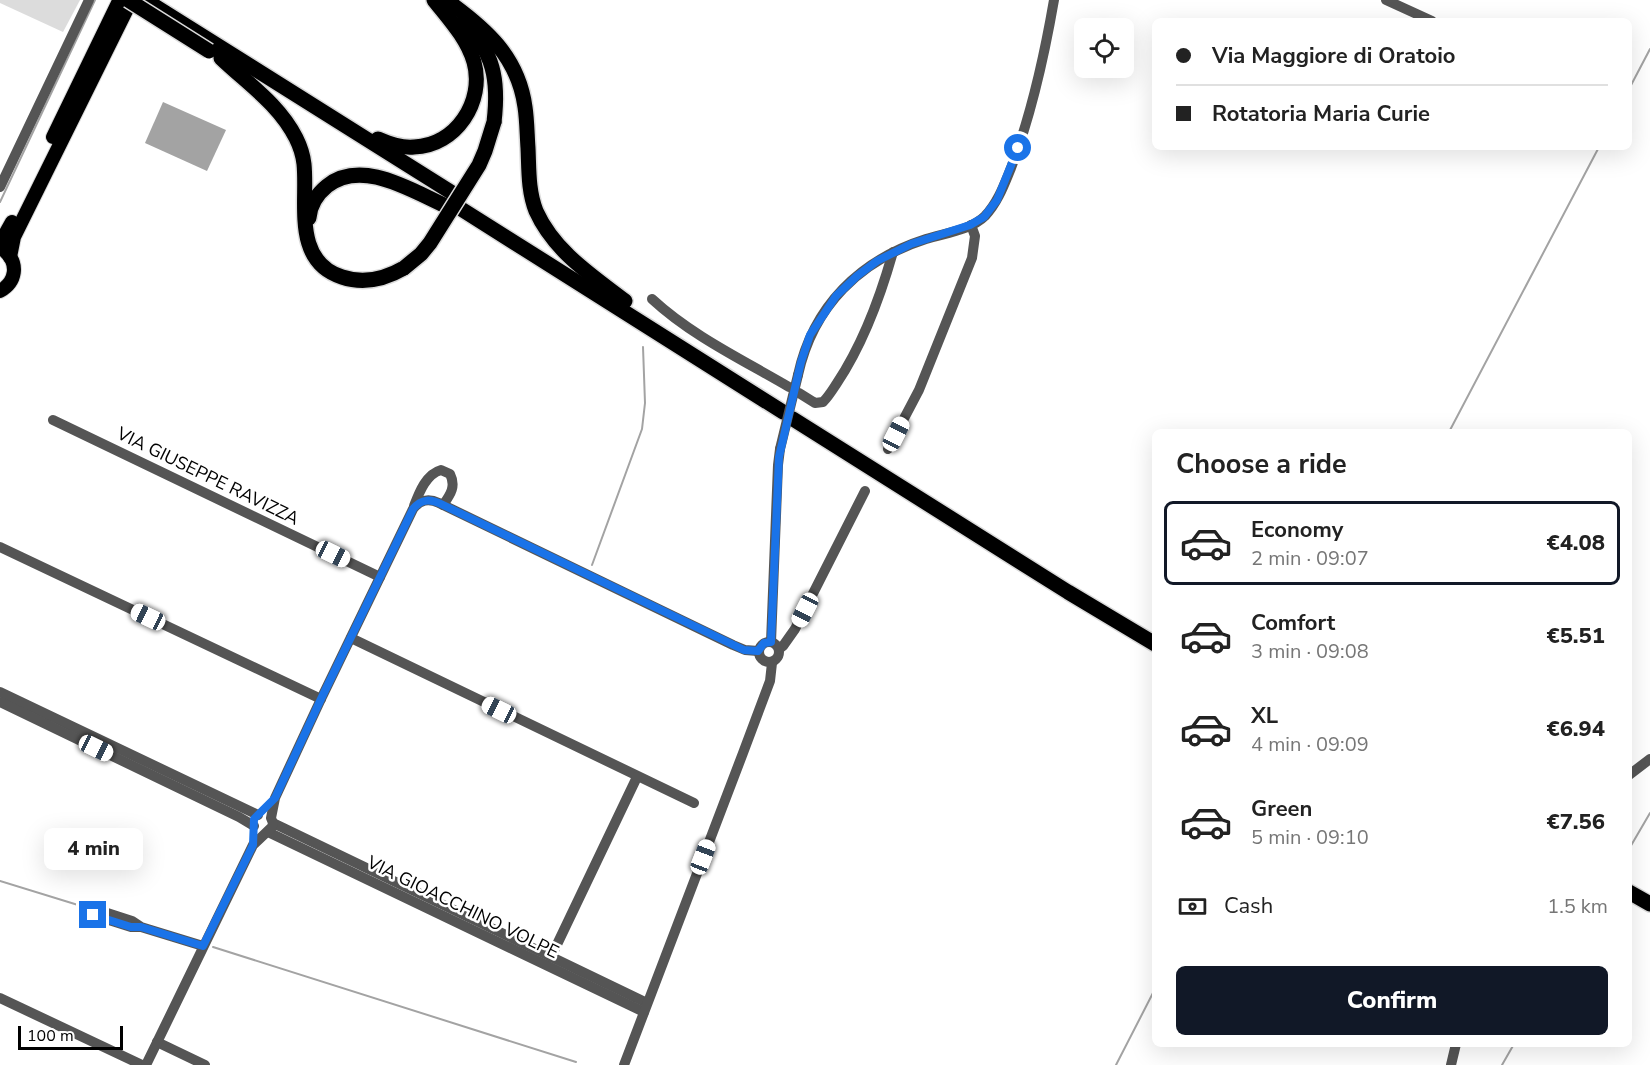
<!DOCTYPE html>
<meta charset="utf-8">
<style>
:root{--surface:#fff;--page:#f2f2f2;--text:#222;--muted:#767676;--line:#e0e0e0;--accent:#111827}
body{margin:0;font-family:"Nunito Sans",sans-serif;background:var(--page);color:var(--text);height:100vh;display:flex;flex-direction:column;font-size:22px;white-space:nowrap}
*{box-sizing:border-box;margin:0}
p{font-size:20px;color:var(--muted)}
.icon{flex:none;width:33px;height:33px;fill:none;stroke:currentColor;stroke-width:2;stroke-linecap:round;stroke-linejoin:round}
.map{position:relative;flex:1;overflow:hidden}
.drawer{position:absolute;left:1152px;top:429px;width:480px;height:618px;display:flex;flex-direction:column;background:var(--surface);border-radius:9px;box-shadow:0 6px 24px #0002}
.drawer>*{flex:none}
.guide{position:absolute;left:1152px;top:18px;width:480px;height:132px;border-radius:9px;box-shadow:0 6px 24px #0002;display:grid;align-content:center;height:132px;padding:0 24px;background:var(--surface)}
.buttons{position:absolute;left:1074px;top:18px;display:grid;gap:12px}
.buttons a{display:grid;place-items:center;width:60px;height:60px;border-radius:9px;background:var(--surface);box-shadow:0 6px 24px #0002;font-size:30px}
.scale{position:absolute;left:18px;bottom:15px;width:105px;box-sizing:border-box;padding-left:6px;border:3px solid #000;border-top:0;font-size:16px;line-height:21px;white-space:nowrap;color:#000;-webkit-text-stroke:4px #fff;paint-order:stroke}
.end{position:absolute;width:27px;height:27px;margin:-14px;border:8px solid #1a73e8;background:#fff;box-shadow:0 0 0 3px #fff}
.from{border-radius:50%}
.bubble{position:absolute;height:42px;border-radius:9px;background:var(--surface);box-shadow:0 6px 24px #0002;font-size:20px;font-weight:800;line-height:42px;text-align:center}
.car{position:absolute;width:18px;height:36px;margin:-18px -9px;border-radius:8px;box-shadow:0 0 4px 2px #0007;background:linear-gradient(#fff 24%,#345 0 40%,#fff 0 76%,#345 0 86%,#fff 0)}
.guide b{display:flex;align-items:center;gap:21px;height:57px;font-size:22px}
.guide b+b{border-top:2px solid var(--line)}
.guide i{width:15px;height:15px;background:var(--text)}
ul{padding:0;list-style:none}
li{display:flex;align-items:center;gap:18px;height:84px;margin:0 12px 9px;padding:0 12px;border:3px solid transparent;border-radius:9px}
li div{flex:1}
li b{display:block;font-size:22px}
li em{font-style:normal;font-weight:800}
li.active{border-color:var(--accent)}
li>.icon{width:54px;height:54px;stroke-width:1.5}
h2{padding:0 24px;font-size:27px;line-height:72px}
.pay{display:flex;align-items:center;gap:15px;height:66px;padding:0 24px;font-size:22px}
.pay p{margin-inline-start:auto}
.cta{display:flex;gap:12px;margin-top:auto;padding:12px 24px}
.cta a{flex:1;height:69px;border-radius:9px;background:var(--accent);color:#fff;font-size:24px;font-weight:800;line-height:69px;text-align:center}
.map>svg:first-child{display:block}
.green{fill:#dcdcdc}
.water{fill:#a3a3a3}
.lines{fill:none;stroke-linecap:round;stroke-linejoin:round}
.stream{stroke:#a3a3a3;stroke-width:2}
.major-casing{stroke:#dbdbdb;stroke-width:16}
.highway-casing{stroke:#dbdbdb;stroke-width:18}
.minor{stroke:#555;stroke-width:10}
.major{stroke:#000;stroke-width:14}
.highway{stroke:#000;stroke-width:15}
.highway-bridge-casing{stroke:#dbdbdb;stroke-width:18;stroke-linecap:butt}
.minor-bridge{stroke:#555;stroke-width:10}
.highway-bridge{stroke:#000;stroke-width:15}
.route{stroke:#1a73e8;stroke-width:8}
.labels{text-anchor:middle;dominant-baseline:central;stroke-width:5;stroke-linejoin:round;paint-order:stroke}
.street-label{font-size:18px;fill:#000;stroke:#fff}
</style>
<div class="map">
<svg width="1650" height="1065" viewBox="0 0 1650 1065">
<rect width="100%" height="100%" fill="#fff"/>
<!-- green -->
<path class="green" d="M0 0H80L63 32 0 3Z"/>
<!-- water -->
<path class="water" d="M163 102 226 130 207 171 145 143Z"/>
<g class="lines">
<!-- stream -->
<g class="stream">
<path d="M1629 89 1650 49"/>
<path d="M0 202 95 0"/>
<path d="M1449 432 1599 147"/>
<path d="M592 565 642 429 645 403 643 347"/>
<path d="M1629 849 1650 813"/>
<path d="M0 881 91 909"/>
<path d="M213 947 576 1062"/>
<path d="M1116 1065 1155 989"/>
<path d="M1502 1065 1514 1044"/>
</g>
<!-- major casing -->
<g class="major-casing">
<g id="major">
<path d="M53 137 119 1"/>
<path d="M0 243 12 222"/>
<path d="M10 257 14 237 128 7"/>
<path d="M0 291C16 282 19 264 5 251"/>
</g>
</g>
<!-- highway casing -->
<g class="highway-casing">
<g id="highway">
<path d="M145 0 454 194"/>
<path d="M446 0C485 28 518 56 525 107 527 120 527 134 528 148 529 169 528 191 536 211 554 251 591 275 625 301"/>
<path d="M463 22C494 51 499 81 494 122"/>
<path d="M221 58C247 83 279 104 296 138 300 146 303 155 304 164 308 202 292 261 342 277 363 284 385 279 404 268"/>
<path d="M378 139C390 144 401 148 414 147 456 146 485 101 474 62 467 38 449 19 434 0"/>
<path d="M458 207 783 412"/>
<path d="M309 218C310 205 316 195 327 186 362 158 412 191 446 206"/>
<path d="M793 419 1068 592 1155 644"/>
<path d="M1629 892 1650 904"/>
</g>
</g>
<!-- minor -->
<g class="minor">
<path d="M1386 0 1432 21"/>
<path d="M0 187 89 0"/>
<path d="M652 299C692 336 743 360 789 387"/>
<path d="M798 375C813 306 860 260 926 239 945 233 971 230 985 216 998 202 1004 185 1011 168 1032 113 1044 58 1054 0"/>
<path d="M799 393 815 403 823 402C829 396 833 389 837 383 863 344 880 298 893 252"/>
<path d="M53 420 380 577"/>
<path d="M888 449 919 390 972 258 975 236 971 225"/>
<path d="M414 506C419 493 426 474 441 470L450 474C456 486 451 494 443 505"/>
<path d="M0 547 321 699"/>
<path d="M351 638 694 803"/>
<circle cx="769" cy="652" r="10"/>
<path d="M771 642 778 465 780 449"/>
<path d="M779 649 783 646 795 629 865 491"/>
<path d="M0 692 258 815"/>
<path d="M0 702 239 817 254 826"/>
<path d="M1629 775 1650 759"/>
<path d="M273 823 647 1003"/>
<path d="M268 832 644 1012"/>
<path d="M141 927H131L93 915 95 909 132 921 141 927 203 946"/>
<path d="M551 957 637 777"/>
<path d="M0 998 142 1065"/>
<path d="M157 1042 205 1065"/>
<path d="M146 1065 253 845 272 827 273 823 271 818 275 798 321 699 413 509C420 500 428 498 439 503L733 645 745 650 758 651"/>
<path d="M624 1065 743 753 770 681 772 663"/>
<path d="M1451 1065 1456 1044"/>
</g>
<!-- major -->
<use href="#major" class="major"/>
<!-- highway -->
<use href="#highway" class="highway"/>
<!-- highway-bridge casing -->
<g class="highway-bridge-casing">
<g id="highway-bridge">
<path d="M128 0 209 51"/>
<path d="M404 268 421 254 430 243 479 165 485 151 494 122"/>
</g>
</g>
<!-- minor-bridge -->
<path class="minor-bridge" d="M780 449 798 375"/>
<!-- highway-bridge -->
<use href="#highway-bridge" class="highway-bridge"/>
</g>
<g class="lines">
<!-- route -->
<path class="route" d="M93 915 131 927H141L203 946 253 845 254 819 275 798 321 699 413 509C422 498 431 499 443 505L744 650 758 651 764 643 771 642 779 457 801 362 810 335 836 296 857 276 877 261 911 244 970 225 984 217 997 200 1018 148"/>
</g>
<g class="labels">
<!-- street labels -->
<g class="street-label">
<text transform="translate(208 476) rotate(26)">VIA GIUSEPPE RAVIZZA</text>
<text transform="translate(463 907) rotate(26)">VIA GIOACCHINO VOLPE</text>
</g>
</g>
</svg>
<div class="buttons">
<a><svg class="icon" aria-label="locate" viewBox="0 0 24 24"><circle cx="12" cy="12" r="6"/><path d="M12 2v4M12 18v4M2 12h4M18 12h4"/></svg></a>
</div>
<div class="scale">100 m</div>
<i class="end from" style="left:1018px;top:148px"></i>
<i class="end" style="left:93px;top:915px"></i>
<div class="bubble" style="left:44px;top:828px;width:99px">4 min</div>
<i class="car" style="left:896px;top:434px;rotate:27deg"></i>
<i class="car" style="left:333px;top:554px;rotate:116deg"></i>
<i class="car" style="left:805px;top:610px;rotate:207deg"></i>
<i class="car" style="left:148px;top:617px;rotate:295deg"></i>
<i class="car" style="left:499px;top:710px;rotate:296deg"></i>
<i class="car" style="left:96px;top:748px;rotate:116deg"></i>
<i class="car" style="left:703px;top:857px;rotate:21deg"></i>
<div class="guide">
<b><i class="from"></i>Via Maggiore di Oratoio</b>
<b><i></i>Rotatoria Maria Curie</b>
</div>
<section class="drawer">
<h2>Choose a ride</h2>
<ul>
<li class="active"><svg class="icon" aria-label="car" viewBox="0 0 24 24"><path d="M5 17H2v-5l4-1 3-4h7l3 4 3 1v5h-3M9 17h6M6 11h13"/><circle cx="7" cy="17" r="2"/><circle cx="17" cy="17" r="2"/></svg><div><b>Economy</b><p>2 min · 09:07</p></div><em>€4.08</em></li>
<li><svg class="icon" aria-label="car" viewBox="0 0 24 24"><path d="M5 17H2v-5l4-1 3-4h7l3 4 3 1v5h-3M9 17h6M6 11h13"/><circle cx="7" cy="17" r="2"/><circle cx="17" cy="17" r="2"/></svg><div><b>Comfort</b><p>3 min · 09:08</p></div><em>€5.51</em></li>
<li><svg class="icon" aria-label="car" viewBox="0 0 24 24"><path d="M5 17H2v-5l4-1 3-4h7l3 4 3 1v5h-3M9 17h6M6 11h13"/><circle cx="7" cy="17" r="2"/><circle cx="17" cy="17" r="2"/></svg><div><b>XL</b><p>4 min · 09:09</p></div><em>€6.94</em></li>
<li><svg class="icon" aria-label="car" viewBox="0 0 24 24"><path d="M5 17H2v-5l4-1 3-4h7l3 4 3 1v5h-3M9 17h6M6 11h13"/><circle cx="7" cy="17" r="2"/><circle cx="17" cy="17" r="2"/></svg><div><b>Green</b><p>5 min · 09:10</p></div><em>€7.56</em></li>
</ul>
<div class="pay"><svg class="icon" aria-label="cash" viewBox="0 0 24 24"><path d="M3 7h18v10H3z"/><circle cx="12" cy="12" r="2"/></svg>Cash<p>1.5 km</p></div>
<div class="cta"><a>Confirm</a></div>
</section>
</div>
